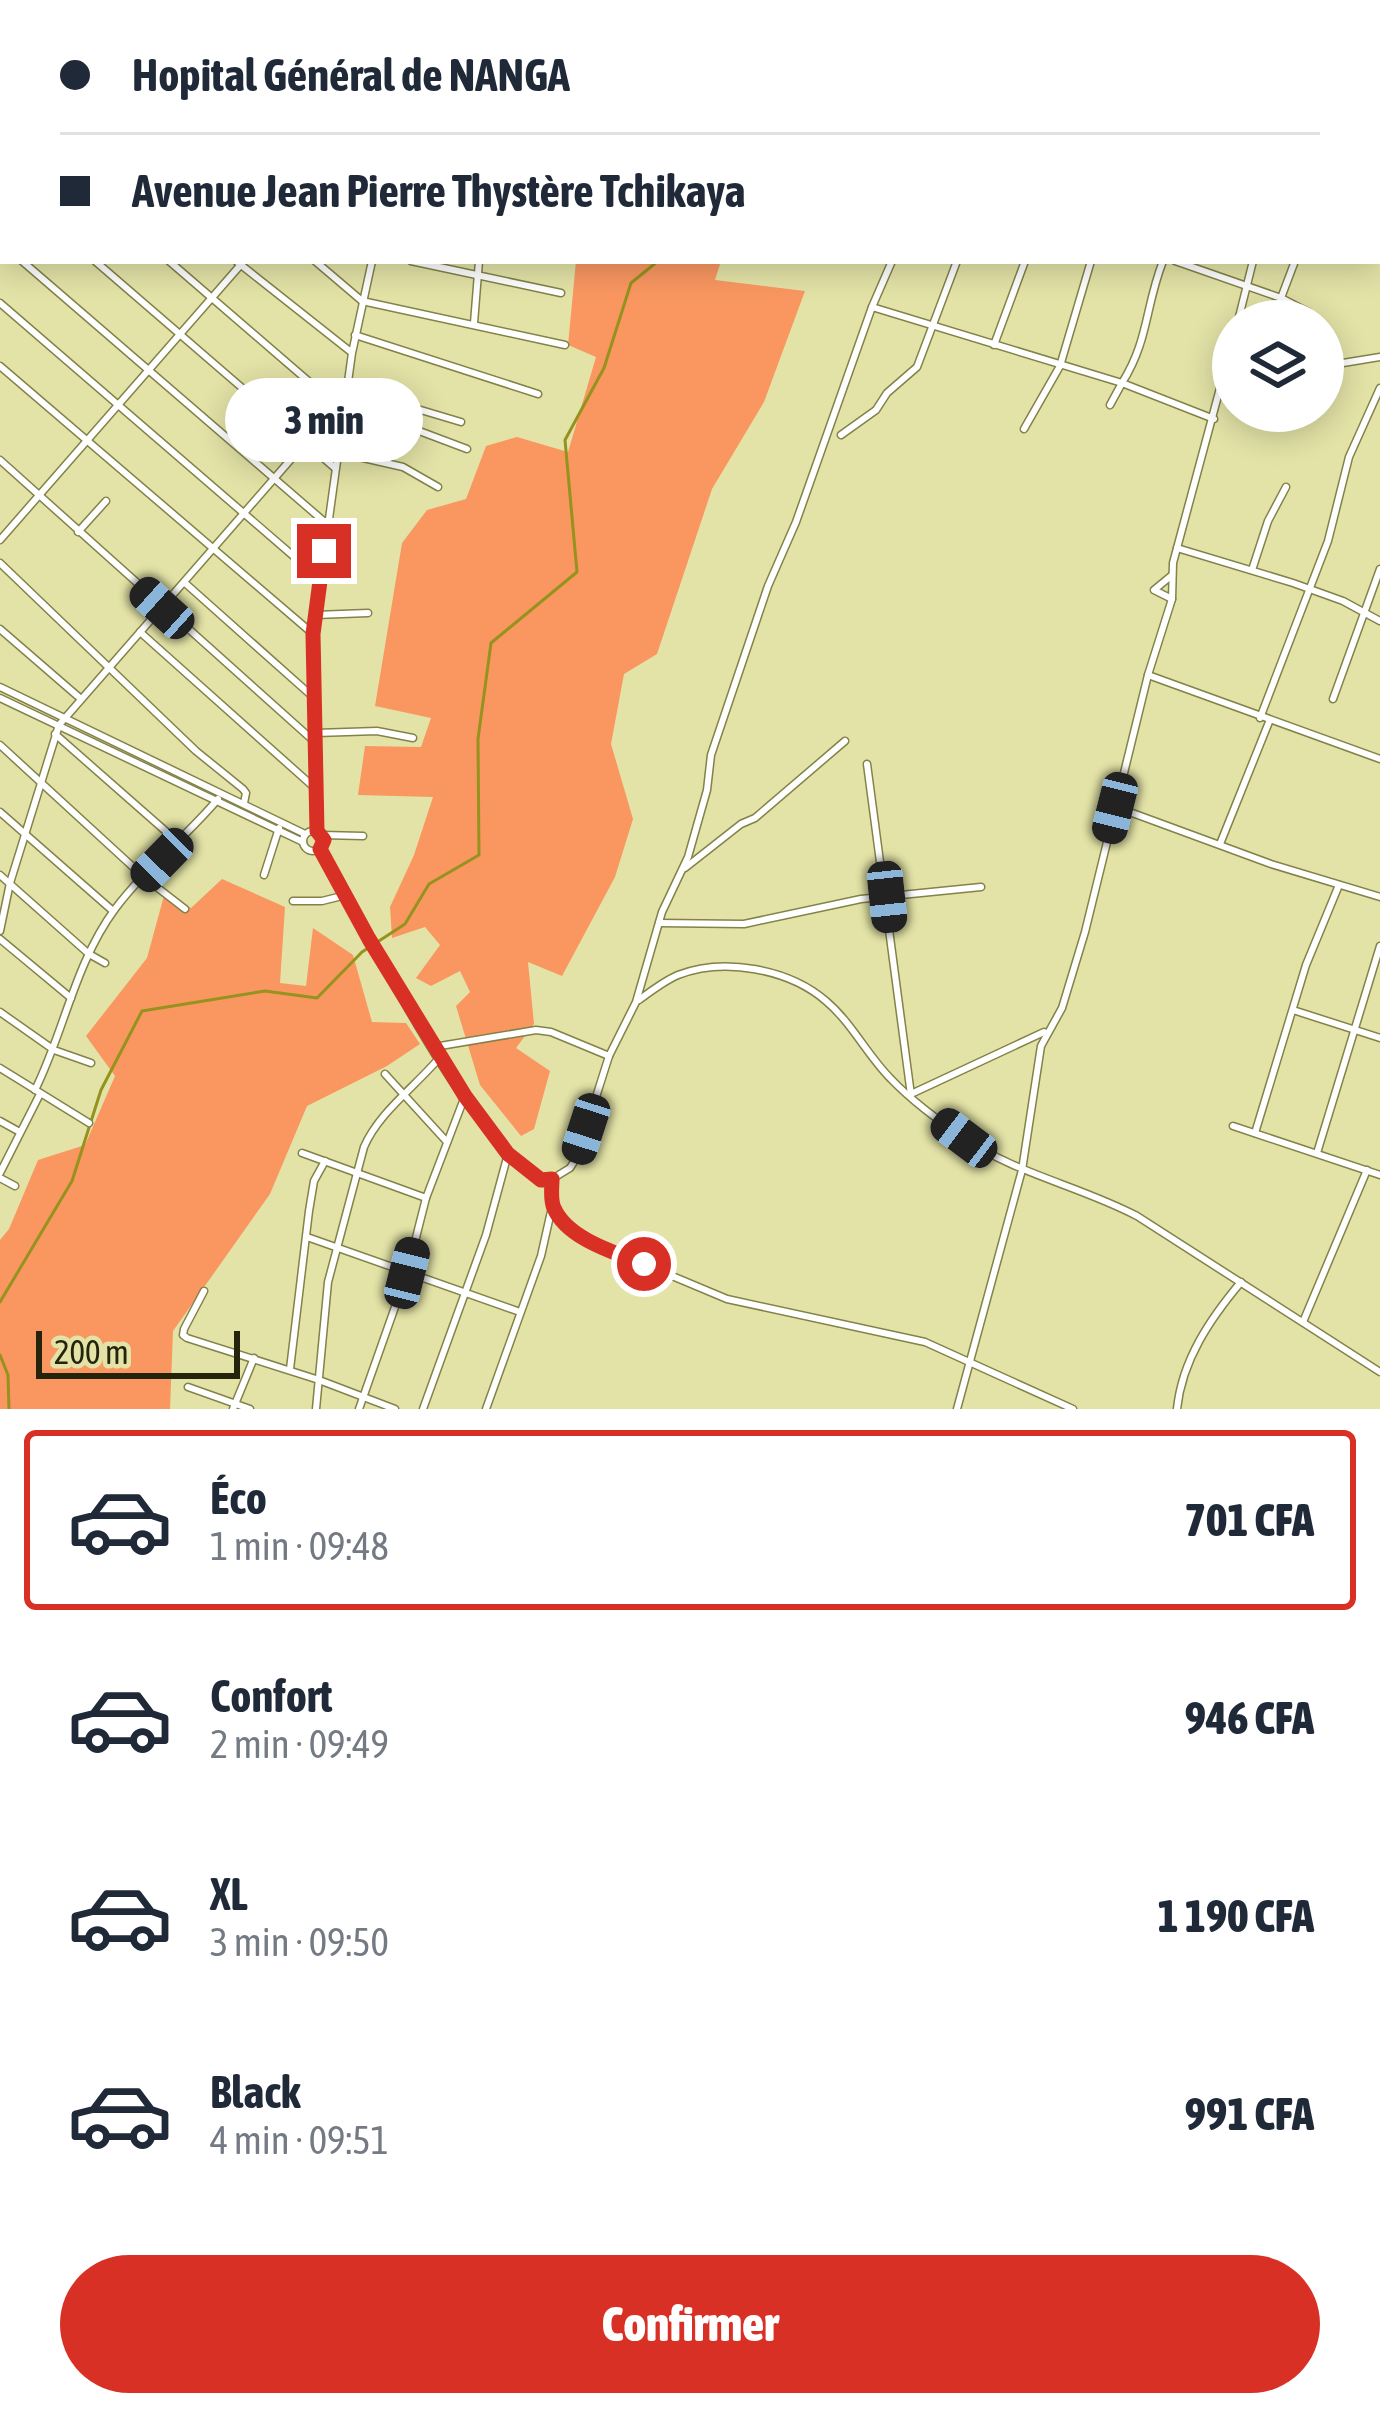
<!DOCTYPE html>
<html lang="fr">
<meta charset="utf-8">
<style>
:root{--surface:#fff;--page:#f2f2f3;--text:#1f2937;--muted:#747a83;--line:#e0e1e3;--accent:#d93025}
body{margin:0;font-family:"Asap Condensed",sans-serif;background:var(--page);color:var(--text);height:100vh;display:flex;flex-direction:column;font-size:45px;white-space:nowrap}
*{box-sizing:border-box;margin:0}
p{font-size:39px;color:var(--muted)}
.icon{flex:none;width:66px;height:66px;fill:none;stroke:currentColor;stroke-width:2;stroke-linecap:round;stroke-linejoin:round}
.map{position:relative;height:1409px;overflow:hidden}
.panel{display:flex;flex-direction:column;background:var(--surface);flex:1}
.panel>*{flex:none}
.guide{position:absolute;left:0px;top:0px;width:1380px;height:264px;box-shadow:0 6px 30px #0003;display:grid;align-content:center;height:264px;padding:0 60px;background:var(--surface)}
.tools{position:absolute;left:1212px;top:300px;display:grid;gap:24px}
.tools a{display:grid;place-items:center;width:132px;height:132px;border-radius:50%;background:var(--surface);box-shadow:0 6px 30px #0003;font-size:60px}
.scale{position:absolute;left:36px;bottom:30px;width:204px;box-sizing:border-box;padding-left:12px;border:6px solid #24240c;border-top:0;font-size:33px;line-height:42px;white-space:nowrap;color:#24240c;-webkit-text-stroke:9px #e3e3a7;paint-order:stroke}
.end{position:absolute;width:54px;height:54px;margin:-27px;border:15px solid #d93025;background:#fff;box-shadow:0 0 0 6px #fff}
.from{border-radius:50%}
.bubble{position:absolute;height:84px;border-radius:42px;background:var(--surface);box-shadow:0 6px 30px #0003;font-size:39px;font-weight:800;line-height:84px;text-align:center}
.car{position:absolute;width:36px;height:72px;margin:-36px -18px;border-radius:15px;box-shadow:0 0 9px 3px #0007;background:linear-gradient(#222 24%,#8ab4d8 0 40%,#222 0 76%,#8ab4d8 0 86%,#222 0)}
.guide b{display:flex;align-items:center;gap:42px;height:114px;font-size:45px}
.guide b+b{border-top:3px solid var(--line)}
.guide i{width:30px;height:30px;background:var(--text)}
ul{padding:21px 0 0;list-style:none}
li{display:flex;align-items:center;gap:36px;height:180px;margin:0 24px 18px;padding:0 36px;border:6px solid transparent;border-radius:12px}
li div{flex:1}
li b{display:block;font-size:45px}
li em{font-style:normal;font-weight:800}
li.active{border-color:var(--accent)}
li>.icon{width:108px;height:108px;stroke-width:1.5}
.cta{display:flex;gap:24px;margin-top:auto;padding:24px 60px}
.cta a{flex:1;height:138px;border-radius:72px;background:var(--accent);color:#fff;font-size:48px;font-weight:800;line-height:138px;text-align:center}
.map>svg:first-child{display:block}
.green{fill:#fa9761}
.lines{fill:none;stroke-linecap:round;stroke-linejoin:round}
.stream{stroke:#95921e;stroke-width:3}
.minor-casing{stroke:#828249;stroke-width:9}
.minor{stroke:#fff;stroke-width:6}
.route{stroke:#d93025;stroke-width:15}
</style>
<div class="map">
<svg width="1380" height="1409" viewBox="0 0 1380 1409">
<rect width="100%" height="100%" fill="#e3e3a7"/>
<!-- green -->
<g class="green">
<path d="M576 261H721L715 280 805 291 764 402 712 489 657 654 624 674 611 744 633 819 615 877 562 976 528 962 534 1024 516 1048 550 1071 534 1129 521 1136 480 1085 456 1006 470 992 460 971 431 986 416 978 440 945 425 927 392 938 390 907 414 855 433 797 358 795 365 746 421 747 431 718 375 706 402 543 427 510 466 499 486 446 517 437 568 452 596 357 568 345Z"/>
<path d="M222 879 285 907 280 983 306 986 313 928 353 955 372 1022 406 1023 420 1044 387 1066 307 1106 270 1194 173 1331 170 1409H0V1240L9 1229 38 1160 85 1145 115 1076 86 1036 147 958 165 892 191 908Z"/>
</g>
<g class="lines">
<!-- stream -->
<g class="stream">
<path d="M759 3 761 0"/>
<path d="M0 1302 72 1181 101 1090 142 1011 265 991 317 998 362 952 405 924 429 884 479 855 478 739 491 643 577 572 565 440 604 368 631 283 658 261"/>
<path d="M0 1355 8 1375 9 1409"/>
</g>
<!-- minor casing -->
<g class="minor-casing">
<g id="minor">
<path d="M12 0 15 3"/>
<path d="M88 0 91 3"/>
<path d="M184 0 188 3"/>
<path d="M261 0 265 3"/>
<path d="M342 0 346 3"/>
<path d="M389 0V3"/>
<path d="M1045 0V3"/>
<path d="M23 3 25 0"/>
<path d="M156 3 159 0"/>
<path d="M426 3 429 0"/>
<path d="M1010 3 1011 0"/>
<path d="M1058 3 1066 0"/>
<path d="M1111 3 1113 0"/>
<path d="M1247 3V0"/>
<path d="M1332 3 1334 0"/>
<path d="M0 30 3 26"/>
<path d="M0 54 3 57"/>
<path d="M0 112 3 115"/>
<path d="M0 179 3 181"/>
<path d="M1377 187 1380 188"/>
<path d="M0 242 3 239"/>
<path d="M22 261 327 524"/>
<path d="M95 261 335 468"/>
<path d="M169 261 343 411 398 423 467 449"/>
<path d="M236 261 351 352"/>
<path d="M315 261 362 301 565 345"/>
<path d="M411 261 561 293"/>
<path d="M1163 261C1145 307 1149 340 1122 383L1214 419"/>
<path d="M1175 261 1281 298 1275 321"/>
<path d="M1295 261 1281 298 1308 312 1313 321"/>
<path d="M0 303 320 579"/>
<path d="M872 307 1122 383 1110 405"/>
<path d="M1238 321 1253 261"/>
<path d="M474 323 479 261"/>
<path d="M355 335 538 394"/>
<path d="M994 345 1025 261"/>
<path d="M1323 355 1343 363 1380 357"/>
<path d="M0 366 312 633"/>
<path d="M347 388 461 422"/>
<path d="M1024 429 1060 366 1091 261"/>
<path d="M841 435 876 410 887 393 917 367 957 261"/>
<path d="M337 452 403 467 438 487"/>
<path d="M0 460 316 743"/>
<path d="M78 532 106 501"/>
<path d="M0 540 244 261"/>
<path d="M1177 548 1293 583 1343 601 1380 621"/>
<path d="M0 563 196 751 243 789 246 793 244 803"/>
<path d="M1252 570 1268 521 1286 487"/>
<path d="M1171 576 1154 590 1172 599"/>
<path d="M185 583 312 696"/>
<path d="M315 615 368 613"/>
<path d="M0 629 81 699"/>
<path d="M140 632 316 789"/>
<path d="M1148 675 1380 759"/>
<path d="M0 687 305 834"/>
<path d="M0 698 303 842"/>
<path d="M1333 699 1380 569"/>
<path d="M1260 718 1328 541 1349 457 1380 388"/>
<path d="M316 733 377 731 413 738"/>
<path d="M55 734 178 842"/>
<path d="M0 745 145 878 185 909"/>
<path d="M867 764 911 1095"/>
<path d="M1116 807 1271 864 1380 897"/>
<path d="M0 812 113 911"/>
<circle cx="313" cy="841" r="10"/>
<path d="M317 831 313 634 352 353 372 261"/>
<path d="M322 835 363 836"/>
<path d="M1220 844 1269 722"/>
<path d="M320 849C367 931 464 1135 541 1180L552 1179"/>
<path d="M685 868 741 824 755 818 845 741"/>
<path d="M0 875 89 954 105 963"/>
<path d="M264 875 279 828"/>
<path d="M293 901H322L346 895"/>
<path d="M659 923 744 924 861 899 981 887"/>
<path d="M0 931 10 883 59 725 306 442"/>
<path d="M0 939 71 998"/>
<path d="M639 1000C651 991 664 981 678 975 724 957 789 969 826 1001 852 1023 867 1055 891 1079 912 1101 937 1119 962 1137 1016 1174 1080 1186 1137 1216L1380 1372"/>
<path d="M1293 1010 1380 1038"/>
<path d="M0 1012 54 1050 91 1063"/>
<path d="M434 1047 536 1030 551 1032 609 1056"/>
<path d="M0 1068 89 1123"/>
<path d="M385 1074 447 1142"/>
<path d="M35 1090C64 1032 75 963 115 909 144 870 186 837 218 799"/>
<path d="M911 1094 1044 1032"/>
<path d="M0 1121 18 1131"/>
<path d="M1233 1126 1380 1175"/>
<path d="M1255 1133 1306 965 1339 885"/>
<path d="M302 1153 426 1198"/>
<path d="M1317 1153 1380 946"/>
<path d="M0 1173 40 1094"/>
<path d="M0 1178 15 1186"/>
<path d="M552 1179 570 1168 577 1157 609 1056 636 1002 662 912 688 857 707 790 711 755 768 586 796 522 872 307 892 261"/>
<path d="M552 1179V1206L565 1225 603 1247 727 1299 925 1342 1073 1409"/>
<path d="M307 1237 520 1312"/>
<path d="M204 1291 184 1329 183 1335 187 1338 319 1380 395 1409"/>
<path d="M1303 1322 1367 1170"/>
<path d="M290 1369 309 1211 314 1181 325 1161"/>
<path d="M188 1387 250 1409"/>
<path d="M233 1409 254 1358"/>
<path d="M316 1409 328 1282 364 1147C379 1112 416 1086 440 1057"/>
<path d="M359 1409 407 1273 426 1198 465 1096"/>
<path d="M423 1409 486 1235 508 1154"/>
<path d="M486 1409 541 1256 552 1207"/>
<path d="M957 1409 1022 1170 1041 1046 1062 1008 1085 932 1148 675 1172 599 1173 563 1233 340"/>
<path d="M1177 1409C1182 1360 1210 1319 1241 1282"/>
</g>
</g>
<!-- minor -->
<use href="#minor" class="minor"/>
</g>
<g class="lines">
<!-- route -->
<path class="route" d="M324 551 313 634 317 831 324 840 320 849 369 939 465 1096 508 1154 541 1180 552 1179C552 1188 550 1200 554 1208 567 1239 616 1253 644 1264"/>
</g>
</svg>
<div class="tools">
<a><svg class="icon" aria-label="layers" viewBox="0 0 24 24"><path d="M12 4l9 5-9 5-9-5zM3 14l9 5 9-5"/></svg></a>
</div>
<div class="scale">200 m</div>
<i class="end from" style="left:644px;top:1264px"></i>
<i class="end" style="left:324px;top:551px"></i>
<div class="bubble" style="left:225px;top:378px;width:198px">3 min</div>
<i class="car" style="left:162px;top:608px;rotate:312deg"></i>
<i class="car" style="left:1115px;top:808px;rotate:194deg"></i>
<i class="car" style="left:162px;top:860px;rotate:224deg"></i>
<i class="car" style="left:887px;top:897px;rotate:174deg"></i>
<i class="car" style="left:586px;top:1129px;rotate:198deg"></i>
<i class="car" style="left:964px;top:1138px;rotate:307deg"></i>
<i class="car" style="left:407px;top:1273px;rotate:14deg"></i>
<div class="guide">
<b><i class="from"></i>Hopital Général de NANGA</b>
<b><i></i>Avenue Jean Pierre Thystère Tchikaya</b>
</div>
</div>
<section class="panel">
<ul>
<li class="active"><svg class="icon" aria-label="car" viewBox="0 0 24 24"><path d="M5 17H2v-5l4-1 3-4h7l3 4 3 1v5h-3M9 17h6M6 11h13"/><circle cx="7" cy="17" r="2"/><circle cx="17" cy="17" r="2"/></svg><div><b>Éco</b><p>1 min · 09:48</p></div><em>701 CFA</em></li>
<li><svg class="icon" aria-label="car" viewBox="0 0 24 24"><path d="M5 17H2v-5l4-1 3-4h7l3 4 3 1v5h-3M9 17h6M6 11h13"/><circle cx="7" cy="17" r="2"/><circle cx="17" cy="17" r="2"/></svg><div><b>Confort</b><p>2 min · 09:49</p></div><em>946 CFA</em></li>
<li><svg class="icon" aria-label="car" viewBox="0 0 24 24"><path d="M5 17H2v-5l4-1 3-4h7l3 4 3 1v5h-3M9 17h6M6 11h13"/><circle cx="7" cy="17" r="2"/><circle cx="17" cy="17" r="2"/></svg><div><b>XL</b><p>3 min · 09:50</p></div><em>1 190 CFA</em></li>
<li><svg class="icon" aria-label="car" viewBox="0 0 24 24"><path d="M5 17H2v-5l4-1 3-4h7l3 4 3 1v5h-3M9 17h6M6 11h13"/><circle cx="7" cy="17" r="2"/><circle cx="17" cy="17" r="2"/></svg><div><b>Black</b><p>4 min · 09:51</p></div><em>991 CFA</em></li>
</ul>
<div class="cta"><a>Confirmer</a></div>
</section>
